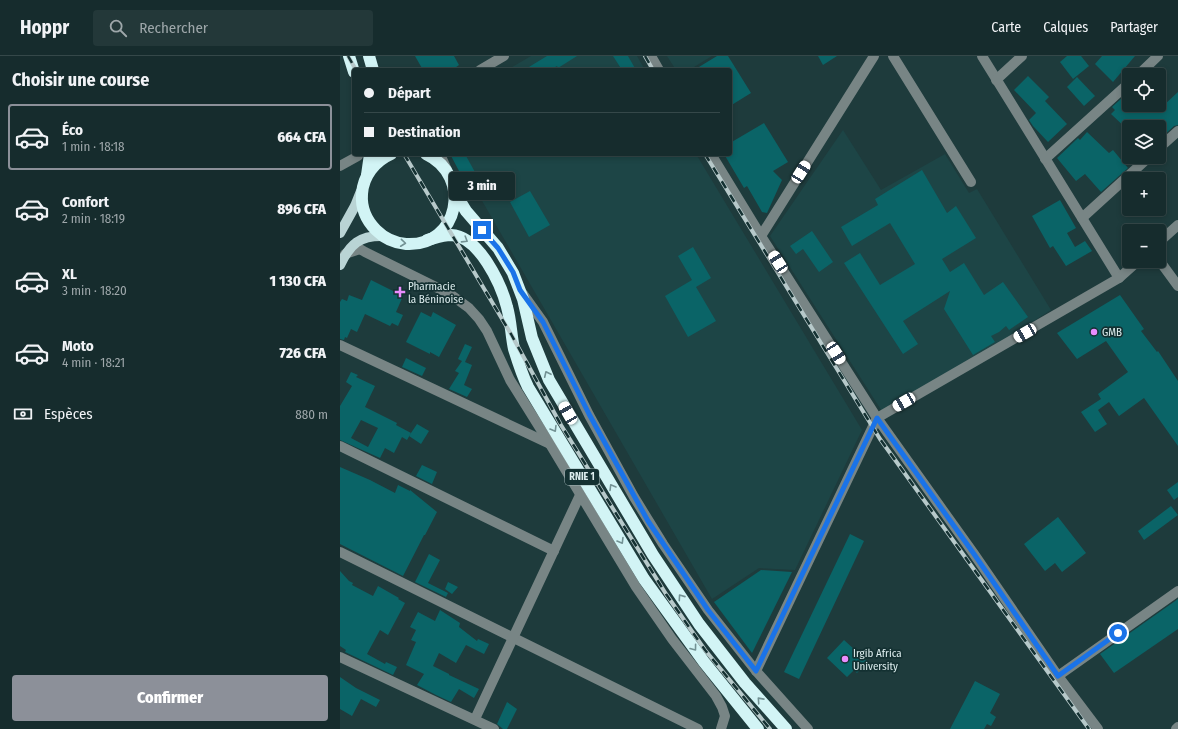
<!DOCTYPE html>
<html lang="fr">
<meta charset="utf-8">
<style>
:root{--surface:#162c2d;--page:#233839;--text:#f1f3f6;--muted:#9ea7aa;--line:#354849;--accent:#8c9099}
body{margin:0;font-family:"Fira Sans Condensed",sans-serif;background:var(--page);color:var(--text);height:100vh;display:flex;flex-direction:column;font-size:15px;white-space:nowrap}
*{box-sizing:border-box;margin:0}
p{font-size:13px;color:var(--muted)}
.icon{flex:none;width:22px;height:22px;fill:none;stroke:currentColor;stroke-width:2;stroke-linecap:round;stroke-linejoin:round}
.map{position:relative;flex:1;overflow:hidden}
.details{display:flex;flex-direction:column;background:var(--surface);width:340px}
.details>*{flex:none}
.guide{position:absolute;left:12px;top:12px;width:380px;height:88px;border-radius:4px;box-shadow:0 2px 6px #0003,0 0 0 1px var(--line);display:grid;align-content:center;height:88px;padding:0 12px;background:var(--surface)}
.tools{position:absolute;left:782px;top:12px;display:grid;gap:8px}
.tools a{display:grid;place-items:center;width:44px;height:44px;border-radius:4px;background:var(--surface);box-shadow:0 2px 6px #0003,0 0 0 1px var(--line);font-size:20px}
.end{position:absolute;width:18px;height:18px;margin:-9px;border:5px solid #1a73e8;background:#fff;box-shadow:0 0 0 2px #fff}
.from{border-radius:50%}
.bubble{position:absolute;height:28px;border-radius:4px;background:var(--surface);box-shadow:0 2px 6px #0003,0 0 0 1px var(--line);font-size:13px;font-weight:800;line-height:28px;text-align:center}
.car{position:absolute;width:12px;height:24px;margin:-12px -6px;border-radius:5px;box-shadow:0 0 3px 1px #0007;background:linear-gradient(#fff 24%,#345 0 40%,#fff 0 76%,#345 0 86%,#fff 0)}
.guide b{display:flex;align-items:center;gap:14px;height:38px;font-size:15px}
.guide b+b{border-top:1px solid var(--line)}
.guide i{width:10px;height:10px;background:var(--text)}
ul{padding:0;list-style:none}
li{display:flex;align-items:center;gap:12px;height:66px;margin:0 8px 6px;padding:0 4px;border:2px solid transparent;border-radius:4px}
li div{flex:1}
li b{display:block;font-size:15px}
li em{font-style:normal;font-weight:800}
li.selected{border-color:var(--accent)}
li>.icon{width:36px;height:36px;stroke-width:1.5}
h2{padding:0 12px;font-size:18px;line-height:48px}
.pay{display:flex;align-items:center;gap:10px;height:44px;padding:0 12px;font-size:15px}
.pay p{margin-inline-start:auto}
.button{display:flex;gap:8px;margin-top:auto;padding:8px 12px}
.button a{flex:1;height:46px;border-radius:4px;background:var(--accent);color:#fff;font-size:16px;font-weight:800;line-height:46px;text-align:center}
header{display:flex;align-items:center;gap:24px;box-sizing:border-box;height:56px;padding:0 20px;background:var(--surface);border-bottom:1px solid var(--line)}
header strong{font-size:19px}
nav{display:flex;gap:22px;margin-inline-start:auto;font-size:14px}
.search{width:280px;height:36px;background:var(--page);display:flex;align-items:center;gap:10px;box-sizing:border-box;padding:0 14px;border-radius:4px;color:var(--muted);font-size:15px}
main{display:flex;flex:1;min-height:0}
.map>svg:first-child{display:block}
.built{fill:#1d4546}
.building{fill:#0a6467;fill-rule:evenodd}
.lines{fill:none;stroke-linecap:round;stroke-linejoin:round}
.minor{stroke:#788585;stroke-width:10}
.major{stroke:#b9d4d5;stroke-width:10}
.highway{stroke:#d2f4f5;stroke-width:12}
.rail-casing{stroke:#b7c9ca;stroke-width:4}
.rail{stroke:#143132;stroke-width:2.5;stroke-dasharray:8;stroke-linecap:butt}
.oneway{stroke:#739294}
.route{stroke:#1a73e8;stroke-width:5}
.poi-dot{fill:#e98dfe;stroke:#143132;stroke-width:1.5}
.labels{text-anchor:middle;dominant-baseline:central;stroke-width:3.5;stroke-linejoin:round;paint-order:stroke}
.shield{fill:#143132;stroke:#a1b5b6;stroke-width:1}
.shield-label{font-size:10px;font-weight:bold;fill:#ddedee}
.poi-label{font-size:11px;fill:#ddedee;stroke:#143132;text-anchor:start}
</style>
<header>
<strong>Hoppr</strong>
<div class="search"><svg class="icon" aria-label="search" viewBox="0 0 24 24"><circle cx="10" cy="10" r="6"/><path d="M15 15l6 6"/></svg>Rechercher</div>
<nav><a>Carte</a><a>Calques</a><a>Partager</a></nav>
</header>
<main>
<section class="details">
<h2>Choisir une course</h2>
<ul>
<li class="selected"><svg class="icon" aria-label="car" viewBox="0 0 24 24"><path d="M5 17H2v-5l4-1 3-4h7l3 4 3 1v5h-3M9 17h6M6 11h13"/><circle cx="7" cy="17" r="2"/><circle cx="17" cy="17" r="2"/></svg><div><b>Éco</b><p>1 min · 18:18</p></div><em>664 CFA</em></li>
<li><svg class="icon" aria-label="car" viewBox="0 0 24 24"><path d="M5 17H2v-5l4-1 3-4h7l3 4 3 1v5h-3M9 17h6M6 11h13"/><circle cx="7" cy="17" r="2"/><circle cx="17" cy="17" r="2"/></svg><div><b>Confort</b><p>2 min · 18:19</p></div><em>896 CFA</em></li>
<li><svg class="icon" aria-label="car" viewBox="0 0 24 24"><path d="M5 17H2v-5l4-1 3-4h7l3 4 3 1v5h-3M9 17h6M6 11h13"/><circle cx="7" cy="17" r="2"/><circle cx="17" cy="17" r="2"/></svg><div><b>XL</b><p>3 min · 18:20</p></div><em>1 130 CFA</em></li>
<li><svg class="icon" aria-label="car" viewBox="0 0 24 24"><path d="M5 17H2v-5l4-1 3-4h7l3 4 3 1v5h-3M9 17h6M6 11h13"/><circle cx="7" cy="17" r="2"/><circle cx="17" cy="17" r="2"/></svg><div><b>Moto</b><p>4 min · 18:21</p></div><em>726 CFA</em></li>
</ul>
<div class="pay"><svg class="icon" aria-label="cash" viewBox="0 0 24 24"><path d="M3 7h18v10H3z"/><circle cx="12" cy="12" r="2"/></svg>Espèces<p>880 m</p></div>
<div class="button"><a>Confirmer</a></div>
</section>
<div class="map">
<svg width="838" height="673" viewBox="0 0 838 673">
<rect width="100%" height="100%" fill="#1e3b3c"/>
<!-- built -->
<g class="built">
<path d="M191 0H297L305 14H167Z"/>
<path d="M327 0H372L349 14H336Z"/>
<path d="M503 74 541 134 605 98 629 137 637 133 711 254 545 360 430 180Z"/>
<path d="M115 98H356L522 374 455 514 419 512 372 543Z"/>
</g>
<!-- building -->
<g class="building">
<path d="M75 0H114L119 9 112 14H83Z"/>
<path d="M207 0H237L218 12 217 10 210 14H184Z"/>
<path d="M273 0H288L296 14H282Z"/>
<path d="M377 0H388L411 37 390 50V14H354Z"/>
<path d="M478 0H497L483 9Z"/>
<path d="M727 0H741L749 10 733 23 720 6Z"/>
<path d="M762 0H795L773 26 755 8Z"/>
<path d="M688 20 709 41 705 45 727 68 708 86 693 70 689 64 696 57 674 34Z"/>
<path d="M737 21 755 40 744 50 727 31Z"/>
<path d="M838 36V69L834 70 820 83 819 71H807L800 64 793 71H789V75L771 58 775 54 772 51 782 42 785 45 789 41V49H824Z"/>
<path d="M424 67 448 106 433 115 442 124 427 157 422 156 407 130 404 132 384 98H390V87Z"/>
<path d="M747 76 769 97 773 94 788 112 761 136 745 118 736 125 717 102 738 82 740 84Z"/>
<path d="M110 98H125L147 138 135 145Z"/>
<path d="M582 114 607 157 616 150 636 182 602 203 610 216 624 207 644 239 663 226 688 261 669 274 666 270 659 276 651 280 655 286 633 299 604 253 610 235 563 265 578 288 563 298 504 207 520 197 540 229 575 208 550 167 512 190 501 171 538 149 535 143Z"/>
<path d="M190 135 210 169 189 181 170 146Z"/>
<path d="M720 144 736 172 727 177 735 191 745 185 752 195 726 210 713 190 710 192 692 160Z"/>
<path d="M472 175 493 206 479 216 463 193 456 198 450 190Z"/>
<path d="M353 191 371 222 356 231 376 265 348 281 325 240 352 224 338 200Z"/>
<path d="M31 224 63 240 56 256 63 259 58 270 52 267 50 270 25 258 17 276 11 273 7 282 5 281 4 284 0 283V246L2 243 7 245 9 239 22 244Z"/>
<path d="M780 239 804 273 801 275 817 296 818 295 838 325V390L804 342 779 360 769 346 758 354 767 368 755 376 741 356 761 343 758 338 788 316 766 285 737 303 717 277Z"/>
<path d="M81 256 91 261 93 256 116 269 99 301 90 296V298L66 286Z"/>
<path d="M125 288 132 291 125 306 132 309 124 329 132 333 127 341 109 333 119 317 115 315 122 305 118 303Z"/>
<path d="M66 302 86 312 82 320 62 311Z"/>
<path d="M11 316 18 319 16 321 35 330 25 351 57 367 56 369 71 377 67 384 62 381 54 397 45 392 40 402 0 384V350L12 330 6 326ZM21 364 38 372 28 391 11 382Z"/>
<path d="M77 368 89 375 81 388 69 380Z"/>
<path d="M82 409 97 416 92 428 76 420Z"/>
<path d="M0 411 30 424 55 437 58 429 70 435V434L97 456 85 479H84L63 520 0 488Z"/>
<path d="M838 426V441L834 444 827 434Z"/>
<path d="M831 450 838 459 804 484 798 475Z"/>
<path d="M718 461 746 497 722 516 715 507 705 515 684 488Z"/>
<path d="M510 478 524 485 459 623 444 616Z"/>
<path d="M89 498 100 504 88 527 108 537 106 541 75 526Z"/>
<path d="M421 514 452 516 412 597 374 546Z"/>
<path d="M0 515 9 525 13 527 12 529 33 540 38 530 59 542 58 543 65 547 48 579 40 574 27 598 45 608 46 606 57 611 53 619 5 596 6 594 0 590Z"/>
<path d="M108 526 118 531 112 538 105 533Z"/>
<path d="M838 543V573L774 617 760 598Z"/>
<path d="M100 554 120 567 119 571 137 585 138 583 149 588 144 598 126 589 116 607 99 597 93 610 109 618V619L139 633 134 642 119 633 111 646 96 639 77 629 84 618 66 609 76 586 71 584 76 574 70 571 78 556 95 565Z"/>
<path d="M504 584 527 605 517 617 514 614 507 621 487 602Z"/>
<path d="M0 621 16 632 40 644 36 651 21 643 12 660 0 653Z"/>
<path d="M635 625 660 638 650 657 656 661 651 670 647 668 644 673H610Z"/>
<path d="M167 646 177 653 167 673H163L157 668Z"/>
</g>
<g class="lines">
<!-- minor -->
<g class="minor">
<path d="M311 0 319 14"/>
<path d="M553 0 631 126"/>
<path d="M642 0 779 222"/>
<path d="M140 14 164 0"/>
<path d="M798 19 818 0"/>
<path d="M656 24 682 0"/>
<path d="M819 92 838 75"/>
<path d="M100 98 107 114"/>
<path d="M371 98 421 180 537 362 634 498 718 620 758 673"/>
<path d="M705 103 789 27"/>
<path d="M0 110 18 100"/>
<path d="M742 162 809 101"/>
<path d="M421 180 534 0"/>
<path d="M819 186 838 169"/>
<path d="M5 198 20 193 25 196 110 238 129 252 139 263 147 275 170 324 210 388 296 531 332 583 376 640 382 651 385 660 381 673"/>
<path d="M819 204 838 230"/>
<path d="M183 238 203 266 249 359 294 441 323 488 368 554 416 615 468 673"/>
<path d="M0 289 210 388"/>
<path d="M0 390 214 495"/>
<path d="M0 496 358 673"/>
<path d="M0 601 154 673"/>
<path d="M416 615 537 362 779 222 798 205"/>
<path d="M718 620 838 535"/>
<path d="M135 663 240 439"/>
<path d="M836 673 838 671"/>
</g>
<!-- major -->
<g class="major">
<path d="M0 177 15 150 21 135"/>
<path d="M0 209C10 188 20 179 44 180"/>
</g>
<!-- highway -->
<g class="highway">
<path d="M9 0 14 16"/>
<path d="M29 0 33 14"/>
<path d="M51 98C35 105 23 120 22 138 21 151 26 164 36 174 44 182 54 187 66 188 119 191 133 120 86 98"/>
<path d="M27 119 30 98"/>
<path d="M115 137 126 155 158 192 173 217 183 243 192 282 209 324 313 499 359 568 405 627 446 673"/>
<path d="M87 184C95 182 103 179 111 179 139 180 161 228 167 251 171 265 171 279 174 293 178 306 182 319 188 331L304 523 364 606 418 673"/>
</g>
<!-- rail casing -->
<g class="rail-casing">
<g id="rail">
<path d="M8 0 16 14"/>
<path d="M305 0 313 14"/>
<path d="M64 98 171 278 221 369 326 538 365 594 430 673"/>
<path d="M365 98 540 383 749 673"/>
</g>
</g>
<!-- rail -->
<use href="#rail" class="rail"/>
</g>
<!-- one-way arrows -->
<defs><path id="oneway-chevron" d="M-2-3.5L2.5 0L-2 3.5" fill="none" stroke-width="1.6" stroke-linecap="round" stroke-linejoin="round"/></defs>
<g class="oneway">
<use href="#oneway-chevron" transform="translate(125 184) rotate(32)"/>
<use href="#oneway-chevron" transform="translate(63 187) rotate(6)"/>
<use href="#oneway-chevron" transform="translate(207 318) rotate(-115)"/>
<use href="#oneway-chevron" transform="translate(214 373) rotate(59)"/>
<use href="#oneway-chevron" transform="translate(272 431) rotate(-121)"/>
<use href="#oneway-chevron" transform="translate(281 485) rotate(59)"/>
<use href="#oneway-chevron" transform="translate(341 541) rotate(-125)"/>
<use href="#oneway-chevron" transform="translate(354 592) rotate(53)"/>
<use href="#oneway-chevron" transform="translate(420 644) rotate(-132)"/>
</g>
<g class="lines">
<!-- route -->
<path class="route" d="M142 174 158 192 173 216 180 234 203 266 249 358 308 465 368 554 416 615 537 362 634 498 718 620 778 577"/>
</g>
<!-- markers -->
<g class="poi-dot">
<path d="M58 230h4v4h4v4h-4v4h-4v-4h-4v-4h4z"/>
<circle cx="754" cy="276" r="4"/>
<circle cx="505" cy="603" r="4"/>
</g>
<g class="labels">
<!-- shield labels -->
<rect class="shield" x="225" y="413" width="34" height="16" rx="3"/>
<g class="shield-label">
<text x="242" y="421">RNIE 1</text>
</g>
<!-- poi labels -->
<g class="poi-label">
<text x="68" y="230">Pharmacie<tspan x="68" dy="13">la Béninoise</tspan></text>
<text x="762" y="276">GMB</text>
<text x="513" y="597">Irgib Africa<tspan x="513" dy="13">University</tspan></text>
</g>
</g>
</svg>
<div class="tools">
<a><svg class="icon" aria-label="locate" viewBox="0 0 24 24"><circle cx="12" cy="12" r="6"/><path d="M12 2v4M12 18v4M2 12h4M18 12h4"/></svg></a>
<a><svg class="icon" aria-label="layers" viewBox="0 0 24 24"><path d="M12 4l9 5-9 5-9-5zM3 14l9 5 9-5"/></svg></a>
<a>+</a>
<a>−</a>
</div>
<i class="end from" style="left:778px;top:577px"></i>
<i class="end" style="left:142px;top:174px"></i>
<div class="bubble" style="left:109px;top:116px;width:66px">3 min</div>
<i class="car" style="left:461px;top:116px;rotate:32deg"></i>
<i class="car" style="left:438px;top:206px;rotate:327deg"></i>
<i class="car" style="left:685px;top:277px;rotate:240deg"></i>
<i class="car" style="left:496px;top:297px;rotate:147deg"></i>
<i class="car" style="left:564px;top:346px;rotate:240deg"></i>
<i class="car" style="left:228px;top:357px;rotate:330deg"></i>
<div class="guide">
<b><i class="from"></i>Départ</b>
<b><i></i>Destination</b>
</div>
</div>
</main>
